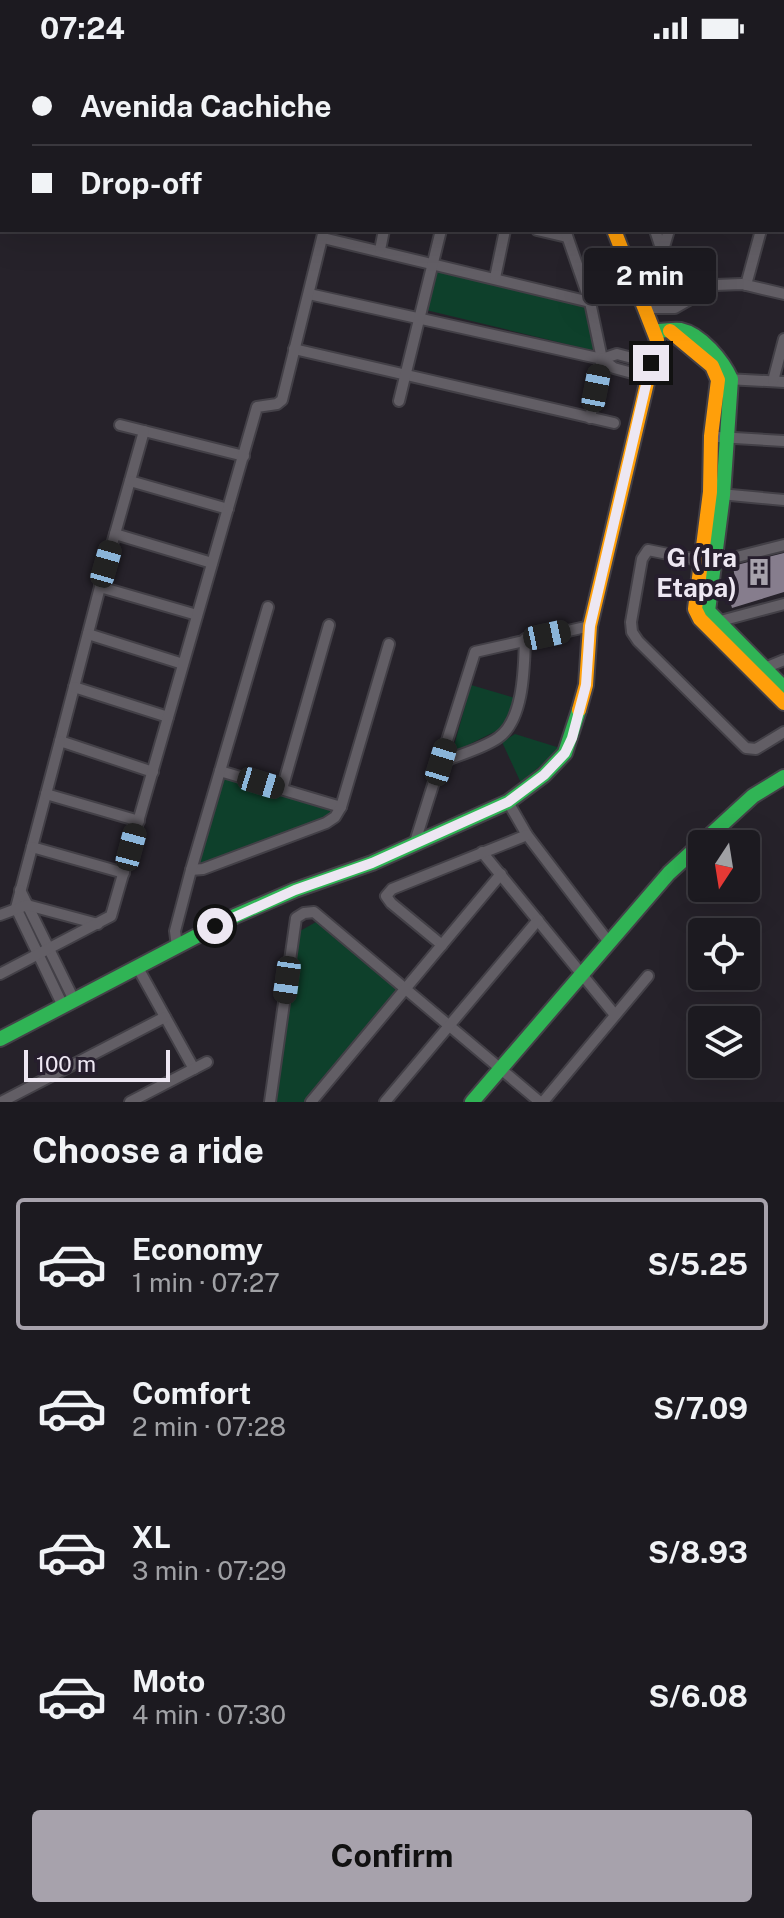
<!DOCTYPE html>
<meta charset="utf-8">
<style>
:root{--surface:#1c1a20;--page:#29272d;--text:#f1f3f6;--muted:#a0a1a5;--line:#3a383e;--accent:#a7a2ac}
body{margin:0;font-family:"Public Sans",sans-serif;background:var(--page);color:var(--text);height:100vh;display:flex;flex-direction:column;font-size:30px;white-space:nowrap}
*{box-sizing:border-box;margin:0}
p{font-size:26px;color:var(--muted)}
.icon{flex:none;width:44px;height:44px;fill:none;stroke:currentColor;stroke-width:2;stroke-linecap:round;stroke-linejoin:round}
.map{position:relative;height:1046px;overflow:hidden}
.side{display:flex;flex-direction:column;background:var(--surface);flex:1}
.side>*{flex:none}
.hud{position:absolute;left:0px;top:0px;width:784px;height:176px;box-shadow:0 8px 32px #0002,0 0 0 2px var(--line);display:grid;align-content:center;height:176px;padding:0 32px;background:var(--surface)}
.needle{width:52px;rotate:192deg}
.buttons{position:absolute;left:688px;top:774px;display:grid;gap:16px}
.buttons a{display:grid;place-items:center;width:72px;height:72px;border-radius:8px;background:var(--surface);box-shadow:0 8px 32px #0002,0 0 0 2px var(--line);font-size:40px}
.scale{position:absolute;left:24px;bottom:20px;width:146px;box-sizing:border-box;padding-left:8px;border:4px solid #ede7f2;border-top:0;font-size:22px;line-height:28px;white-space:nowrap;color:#ede7f2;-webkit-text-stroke:6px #261e2d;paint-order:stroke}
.end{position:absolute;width:36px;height:36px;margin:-18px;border:10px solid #ede7f2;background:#111;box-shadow:0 0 0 4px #111}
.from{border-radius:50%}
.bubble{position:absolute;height:56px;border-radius:8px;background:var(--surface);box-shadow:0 8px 32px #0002,0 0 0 2px var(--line);font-size:26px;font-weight:700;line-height:56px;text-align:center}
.car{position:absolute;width:24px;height:48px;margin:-24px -12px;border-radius:10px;box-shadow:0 0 6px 2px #0007;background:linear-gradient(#222 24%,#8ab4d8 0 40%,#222 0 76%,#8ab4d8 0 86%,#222 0)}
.hud b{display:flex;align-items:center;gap:28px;height:76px;font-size:30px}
.hud b+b{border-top:2px solid var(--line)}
.hud i{width:20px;height:20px;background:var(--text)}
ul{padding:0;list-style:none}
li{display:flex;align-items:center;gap:24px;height:132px;margin:0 16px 12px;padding:0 16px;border:4px solid transparent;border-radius:8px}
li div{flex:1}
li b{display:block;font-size:30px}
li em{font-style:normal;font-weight:700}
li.current{border-color:var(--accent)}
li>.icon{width:72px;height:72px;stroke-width:1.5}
h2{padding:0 32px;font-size:36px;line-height:96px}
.primary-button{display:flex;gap:16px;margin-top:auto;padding:16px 32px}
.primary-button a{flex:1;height:92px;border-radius:8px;background:var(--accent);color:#111;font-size:32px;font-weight:700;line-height:92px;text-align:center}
.status{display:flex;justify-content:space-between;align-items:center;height:56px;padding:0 40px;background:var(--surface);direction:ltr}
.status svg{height:22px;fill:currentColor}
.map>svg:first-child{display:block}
.green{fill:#0e402b}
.building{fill:#867d8d}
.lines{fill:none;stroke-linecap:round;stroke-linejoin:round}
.street-casing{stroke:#434047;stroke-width:14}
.fast-casing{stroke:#434047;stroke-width:18}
.slow-casing{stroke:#434047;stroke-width:18}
.jam-casing{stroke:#434047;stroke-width:18}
.street{stroke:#625e65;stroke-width:10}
.fast{stroke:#30b455;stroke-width:14}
.slow{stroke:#ff9f0a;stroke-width:14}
.jam{stroke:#e5322d;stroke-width:14}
.route{stroke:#ede7f2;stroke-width:10}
.labels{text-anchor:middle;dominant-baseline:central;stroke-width:8;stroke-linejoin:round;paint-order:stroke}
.poi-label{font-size:26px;font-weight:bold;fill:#ede7f2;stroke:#261e2d;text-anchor:end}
</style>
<div class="status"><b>07:24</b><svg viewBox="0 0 49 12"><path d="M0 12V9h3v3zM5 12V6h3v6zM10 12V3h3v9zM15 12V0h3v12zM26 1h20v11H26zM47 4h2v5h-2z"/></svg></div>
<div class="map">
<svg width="784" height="1046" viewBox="0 0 784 1046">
<rect width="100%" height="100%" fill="#26222a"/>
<!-- green -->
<g class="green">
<path d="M439 205 587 242 597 292 591 294 426 254Z"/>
<path d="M471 629 515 642 506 670 452 697Z"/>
<path d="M515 678 560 692 521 727 502 686Z"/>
<path d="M222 720 333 750 334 755 324 764 202 810 197 807Z"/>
<path d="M316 866 401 935 309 1046H274L300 875Z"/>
</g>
<!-- building -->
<path class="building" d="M784 497V536L732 552 725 529 735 523 733 510Z"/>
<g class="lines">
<!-- street casing -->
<g class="street-casing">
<g id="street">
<path d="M511 0V2"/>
<path d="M361 2 362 0"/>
<path d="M421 2 422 0"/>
<path d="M712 2 713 0"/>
<path d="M776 2 779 0"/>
<path d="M782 12 784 13"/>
<path d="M782 72H784"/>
<path d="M782 138 784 139"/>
<path d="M537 174 567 181"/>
<path d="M565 174 590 246 602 303 590 362"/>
<path d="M655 174 672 226"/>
<path d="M323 182 590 246"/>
<path d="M380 194 384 174"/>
<path d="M663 194 669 174"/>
<path d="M495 222 505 174"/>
<path d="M746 229 761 174"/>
<path d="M309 238 602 303 614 312 647 321"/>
<path d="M646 252H675L715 229 742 228 784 238"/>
<path d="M294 293 614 367"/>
<path d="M602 303 617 298 651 307"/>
<path d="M726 323 784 326"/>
<path d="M773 325 784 283"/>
<path d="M399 345 441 174"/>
<path d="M120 369 244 400"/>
<path d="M144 375 100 531 197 559"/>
<path d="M718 381 784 385"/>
<path d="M130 425 228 453"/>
<path d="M720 438 784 444"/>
<path d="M115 478 212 507"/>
<path d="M784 489 713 507 648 494 642 503 631 566 632 576 638 585 746 692 756 693 784 676"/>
<path d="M100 531 60 685 153 716"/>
<path d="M713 567 784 548"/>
<path d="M88 578 183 608"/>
<path d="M760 614 784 604"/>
<path d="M74 631 168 661"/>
<path d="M60 685 16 852 62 948"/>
<path d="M441 706C459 699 482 693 498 682 524 664 524 612 525 583"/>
<path d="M220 715 341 751"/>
<path d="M282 733 329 569"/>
<path d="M46 738 139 765"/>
<path d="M508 746 527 779 608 885"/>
<path d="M415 786 475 596 590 570"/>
<path d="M32 791 124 817"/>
<path d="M482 796 615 959"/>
<path d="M191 814 203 813 326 767 335 761 341 751 389 588"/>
<path d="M20 834 73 942"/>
<path d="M0 859 27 849 98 868"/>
<path d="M442 889 391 847 386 840 392 833 527 779"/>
<path d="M177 890 175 875 191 814 268 551"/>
<path d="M138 912 194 1013"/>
<path d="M0 918 111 860 257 351 277 348 282 344 324 174"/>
<path d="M1 1046 165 961"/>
<path d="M130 1046 207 1006"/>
<path d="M270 1046 296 862 304 857 314 856 540 1046"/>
<path d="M311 1046 501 818"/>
<path d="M385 1046 538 864"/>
<path d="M543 1046 648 920"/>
</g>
</g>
<!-- fast casing -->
<g class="fast-casing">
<g id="fast">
<path d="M655 275C663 275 673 273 681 274 701 278 723 305 731 323L723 439 708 555 784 632"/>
<path d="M0 983 235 860 295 834 372 807 508 746 544 719 565 697 579 654"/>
<path d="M472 1046 669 817 753 740 784 721"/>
</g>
</g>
<!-- slow casing -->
<g class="slow-casing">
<g id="slow">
<path d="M670 275 712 310 718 324 711 380 710 436 695 553 700 563 784 647"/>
<path d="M579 654 586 629 590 570 657 284 614 174"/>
</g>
</g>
<!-- jam casing -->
<g class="jam-casing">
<path id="jam" d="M554 0 555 2"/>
</g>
<!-- street -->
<use href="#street" class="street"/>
<!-- fast -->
<use href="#fast" class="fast"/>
<!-- slow -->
<use href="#slow" class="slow"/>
<!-- jam -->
<use href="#jam" class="jam"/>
</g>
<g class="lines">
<!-- route -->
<path class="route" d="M215 870 295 834 372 807 508 746 544 719 565 697 572 682 586 629 590 570 651 307"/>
</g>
<!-- icons -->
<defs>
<g id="building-bare" transform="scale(2.16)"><path d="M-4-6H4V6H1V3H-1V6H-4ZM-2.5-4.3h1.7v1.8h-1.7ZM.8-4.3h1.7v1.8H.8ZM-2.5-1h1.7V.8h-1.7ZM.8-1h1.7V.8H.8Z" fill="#a7a2ac" stroke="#261e2d" stroke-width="2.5" paint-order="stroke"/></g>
</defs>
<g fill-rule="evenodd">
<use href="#building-bare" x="759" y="516"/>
</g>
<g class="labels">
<!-- poi labels -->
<g class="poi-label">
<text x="737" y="501">G (1ra<tspan x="737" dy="30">Etapa)</tspan></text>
</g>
</g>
</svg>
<div class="buttons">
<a><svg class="needle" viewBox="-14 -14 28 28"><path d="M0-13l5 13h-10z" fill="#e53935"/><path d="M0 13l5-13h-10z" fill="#a0a1a5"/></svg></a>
<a><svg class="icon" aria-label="locate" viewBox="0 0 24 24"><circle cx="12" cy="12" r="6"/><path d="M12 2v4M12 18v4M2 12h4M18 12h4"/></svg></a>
<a><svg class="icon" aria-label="layers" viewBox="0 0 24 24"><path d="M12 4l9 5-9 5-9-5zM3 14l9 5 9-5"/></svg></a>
</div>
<div class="scale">100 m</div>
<i class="end from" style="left:215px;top:870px"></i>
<i class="end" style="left:651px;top:307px"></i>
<div class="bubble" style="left:584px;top:192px;width:132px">2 min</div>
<i class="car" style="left:596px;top:332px;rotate:11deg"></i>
<i class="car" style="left:106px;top:508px;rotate:16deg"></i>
<i class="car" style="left:547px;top:579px;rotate:78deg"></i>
<i class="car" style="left:441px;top:706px;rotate:17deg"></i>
<i class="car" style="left:261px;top:727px;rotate:107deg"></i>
<i class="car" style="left:131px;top:791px;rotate:15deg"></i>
<i class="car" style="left:287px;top:924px;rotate:188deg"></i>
<div class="hud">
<b><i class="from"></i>Avenida Cachiche</b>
<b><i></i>Drop-off</b>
</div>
</div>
<section class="side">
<h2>Choose a ride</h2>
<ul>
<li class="current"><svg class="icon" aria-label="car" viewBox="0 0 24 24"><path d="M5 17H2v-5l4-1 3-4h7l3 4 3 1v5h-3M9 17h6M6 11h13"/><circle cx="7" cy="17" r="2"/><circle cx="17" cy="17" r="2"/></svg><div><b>Economy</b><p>1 min · 07:27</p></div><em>S/5.25</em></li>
<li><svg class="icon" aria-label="car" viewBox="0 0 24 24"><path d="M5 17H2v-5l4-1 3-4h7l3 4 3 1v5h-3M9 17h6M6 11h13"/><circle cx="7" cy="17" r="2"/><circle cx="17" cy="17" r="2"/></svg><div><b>Comfort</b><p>2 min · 07:28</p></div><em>S/7.09</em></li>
<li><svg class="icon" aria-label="car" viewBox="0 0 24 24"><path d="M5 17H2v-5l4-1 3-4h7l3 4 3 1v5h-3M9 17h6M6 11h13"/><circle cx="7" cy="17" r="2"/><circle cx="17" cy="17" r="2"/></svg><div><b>XL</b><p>3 min · 07:29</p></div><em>S/8.93</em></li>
<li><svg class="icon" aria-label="car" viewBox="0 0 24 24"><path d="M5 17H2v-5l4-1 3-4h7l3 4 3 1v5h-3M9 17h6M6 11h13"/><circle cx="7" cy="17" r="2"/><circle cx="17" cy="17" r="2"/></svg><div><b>Moto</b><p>4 min · 07:30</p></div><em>S/6.08</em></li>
</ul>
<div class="primary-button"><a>Confirm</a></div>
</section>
